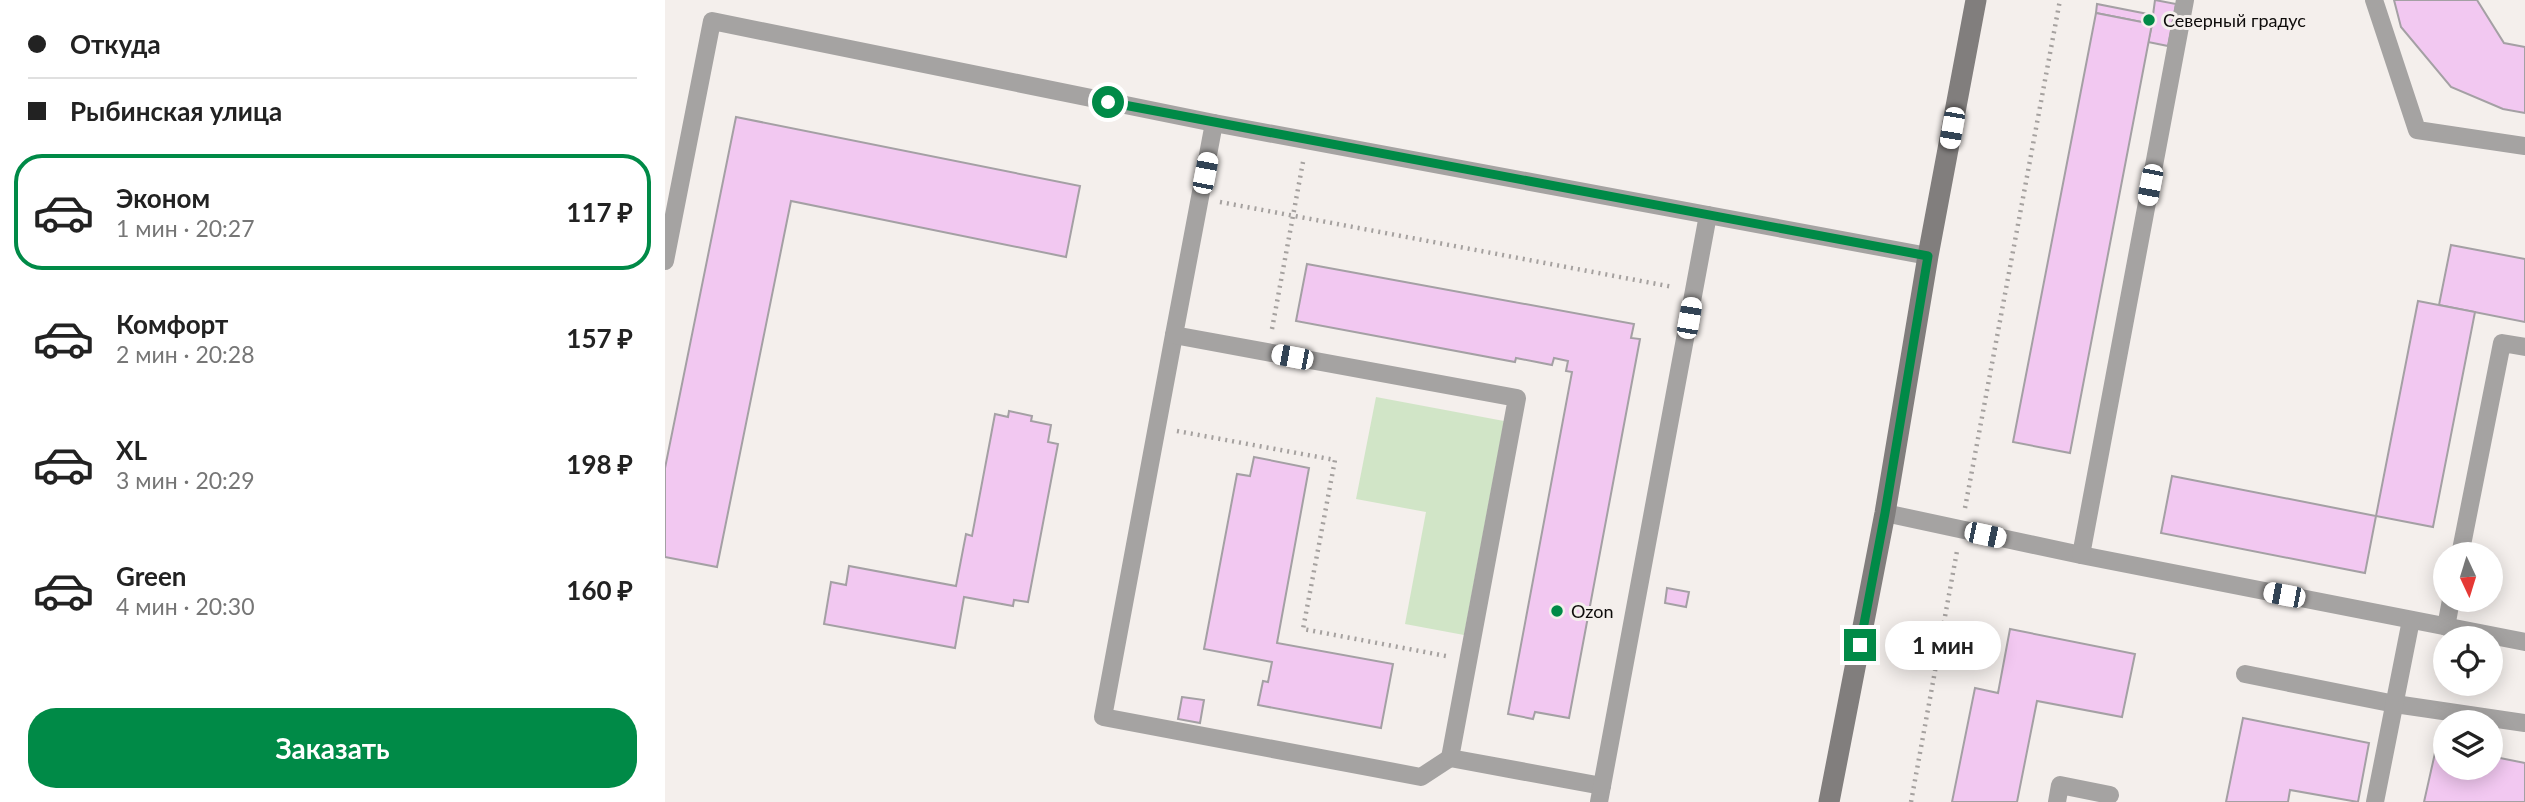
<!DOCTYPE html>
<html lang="ru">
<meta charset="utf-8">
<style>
:root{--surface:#fff;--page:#f6f6f6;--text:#222;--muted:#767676;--line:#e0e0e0;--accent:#008a47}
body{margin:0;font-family:Lato,sans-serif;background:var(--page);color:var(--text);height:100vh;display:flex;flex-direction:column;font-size:26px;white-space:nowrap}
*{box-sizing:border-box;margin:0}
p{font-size:23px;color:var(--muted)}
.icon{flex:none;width:38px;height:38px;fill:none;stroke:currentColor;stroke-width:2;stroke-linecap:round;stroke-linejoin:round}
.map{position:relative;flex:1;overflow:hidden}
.panel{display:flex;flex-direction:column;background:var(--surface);width:665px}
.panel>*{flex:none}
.guide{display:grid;align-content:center;height:154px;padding:0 28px;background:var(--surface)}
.needle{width:46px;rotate:176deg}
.buttons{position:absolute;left:1768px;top:542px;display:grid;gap:14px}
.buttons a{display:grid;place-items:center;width:70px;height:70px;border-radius:50%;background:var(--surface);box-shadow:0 4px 18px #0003;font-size:35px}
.end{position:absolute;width:32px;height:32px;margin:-16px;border:9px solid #008a47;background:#fff;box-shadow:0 0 0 4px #fff}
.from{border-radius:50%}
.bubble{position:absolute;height:49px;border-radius:24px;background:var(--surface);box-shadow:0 4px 18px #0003;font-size:23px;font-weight:700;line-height:49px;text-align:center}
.car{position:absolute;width:21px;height:42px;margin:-21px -10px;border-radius:9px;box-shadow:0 0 5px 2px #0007;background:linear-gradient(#fff 24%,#345 0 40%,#fff 0 76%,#345 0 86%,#fff 0)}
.guide b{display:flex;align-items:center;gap:24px;height:66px;font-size:26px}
.guide b+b{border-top:2px solid var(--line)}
.guide i{width:18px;height:18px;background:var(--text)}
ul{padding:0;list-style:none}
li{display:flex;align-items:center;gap:21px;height:116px;margin:0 14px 10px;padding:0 14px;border:4px solid transparent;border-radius:28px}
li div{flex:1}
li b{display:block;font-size:26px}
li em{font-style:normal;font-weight:700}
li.current{border-color:var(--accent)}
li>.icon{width:63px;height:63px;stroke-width:1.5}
.action{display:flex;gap:14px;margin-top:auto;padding:14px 28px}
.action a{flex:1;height:80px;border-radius:28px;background:var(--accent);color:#fff;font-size:28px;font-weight:700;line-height:80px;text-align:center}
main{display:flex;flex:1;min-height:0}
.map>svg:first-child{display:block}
.green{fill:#d1e5c7}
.building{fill:#f2c8f1;stroke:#a4a0a4;stroke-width:2}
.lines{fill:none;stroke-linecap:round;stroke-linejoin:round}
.path{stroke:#a5a19f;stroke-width:4.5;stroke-dasharray:2 5;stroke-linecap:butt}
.service{stroke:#a5a3a2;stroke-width:18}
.secondary{stroke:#817e7d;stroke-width:21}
.route{stroke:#008a47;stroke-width:9}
.poi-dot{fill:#008a47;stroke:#f4efec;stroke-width:2.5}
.labels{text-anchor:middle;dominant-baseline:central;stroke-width:6;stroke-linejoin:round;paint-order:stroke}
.poi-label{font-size:18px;fill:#0e0c0b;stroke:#f4efec;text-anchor:start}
</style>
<main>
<section class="panel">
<div class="guide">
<b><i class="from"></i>Откуда</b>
<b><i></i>Рыбинская улица</b>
</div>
<ul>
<li class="current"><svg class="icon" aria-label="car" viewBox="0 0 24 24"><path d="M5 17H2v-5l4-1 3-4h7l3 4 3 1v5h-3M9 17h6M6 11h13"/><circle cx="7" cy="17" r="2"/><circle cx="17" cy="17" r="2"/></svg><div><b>Эконом</b><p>1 мин · 20:27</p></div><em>117 ₽</em></li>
<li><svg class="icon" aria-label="car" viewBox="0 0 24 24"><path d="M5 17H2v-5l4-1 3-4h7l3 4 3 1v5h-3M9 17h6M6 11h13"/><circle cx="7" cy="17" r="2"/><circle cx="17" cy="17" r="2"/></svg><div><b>Комфорт</b><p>2 мин · 20:28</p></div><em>157 ₽</em></li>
<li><svg class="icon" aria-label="car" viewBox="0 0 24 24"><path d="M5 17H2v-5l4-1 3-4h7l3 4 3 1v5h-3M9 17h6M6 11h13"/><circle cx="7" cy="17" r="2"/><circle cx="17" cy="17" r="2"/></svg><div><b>XL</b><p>3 мин · 20:29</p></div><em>198 ₽</em></li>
<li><svg class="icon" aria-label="car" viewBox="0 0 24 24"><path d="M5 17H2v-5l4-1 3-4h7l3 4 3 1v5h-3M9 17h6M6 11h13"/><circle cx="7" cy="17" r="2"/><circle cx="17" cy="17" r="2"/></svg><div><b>Green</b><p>4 мин · 20:30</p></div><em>160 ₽</em></li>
</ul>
<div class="action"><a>Заказать</a></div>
</section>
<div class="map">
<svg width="1860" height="802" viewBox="0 0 1860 802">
<rect width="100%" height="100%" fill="#f4efec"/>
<!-- green -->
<path class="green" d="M711 397 839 421 799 635 740 624 761 512 691 499Z"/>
<!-- building -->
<g class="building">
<path d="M1490 0 1511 4 1503 46 1483 42 1487 24 1431 13 1432 4 1488 15Z"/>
<path d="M1729 0H1812L1839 43 1860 47V113L1838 109 1786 87 1736 27Z"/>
<path d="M1431 13 1487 24 1405 453 1348 442Z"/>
<path d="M71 117 415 186 401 257 126 201 52 567 0 557V468Z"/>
<path d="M1786 245 1860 259V322L1774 305Z"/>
<path d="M642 264 969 324 966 338 975 339 904 718 870 712 868 719 843 714 907 372 901 371 903 361 889 358 887 365 851 358 850 362 631 321Z"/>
<path d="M1753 301 1810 312 1768 527 1711 516Z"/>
<path d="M344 411 367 416 366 421 386 425 383 442 393 444 363 602 349 600 348 606 299 597 290 648 159 624 166 582 181 585 184 566 291 586 301 534 307 536 330 414 343 417Z"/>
<path d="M589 457 644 468 612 643 728 664 716 728 593 705 598 681 603 682 607 662 539 649 572 474 585 476Z"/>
<path d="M1507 476 1711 516 1700 573 1496 533Z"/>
<path d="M1002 588 1024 592 1021 607 1000 603Z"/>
<path d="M1345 629 1470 654 1457 717 1372 701 1352 802H1287L1310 688 1333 693Z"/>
<path d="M517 697 539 700 535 723 513 719Z"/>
<path d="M1578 718 1704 743 1693 802 1625 790 1623 802H1561Z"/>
<path d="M1772 744 1780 745V768H1825V756L1860 763V802H1759Z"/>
</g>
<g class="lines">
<!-- path -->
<g class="path">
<path d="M555 202 1008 287"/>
<path d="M607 329 638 162"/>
<path d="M512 431 670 460 638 629 781 656"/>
<path d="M1300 508 1395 0"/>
<path d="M1246 802 1292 551"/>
</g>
<!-- service -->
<g class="service">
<path d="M1709 0 1752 130 1860 146"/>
<path d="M0 261 47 21 549 123"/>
<path d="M509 335 438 717 756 777 785 758"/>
<path d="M1220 513 1416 555 1860 642"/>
<path d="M1416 555 1520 0"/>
<path d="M1795 555 1837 343 1860 347"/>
<path d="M1781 627 1786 600"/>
<path d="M1580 674 1730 704 1860 723"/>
<path d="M937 786 785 758 852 398 509 335 549 123 1043 215"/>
<path d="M934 802 1043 215 1263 256"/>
<path d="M1392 802 1395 785 1445 795"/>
<path d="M1710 802 1746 620"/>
</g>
<!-- secondary -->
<path class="secondary" d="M1164 802 1220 513 1263 256 1311 0"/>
</g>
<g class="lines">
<!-- route -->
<path class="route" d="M443 102 1263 256 1220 513 1195 645"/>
</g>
<!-- markers -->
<g class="poi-dot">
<circle cx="1484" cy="20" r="7"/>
<circle cx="892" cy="611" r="7"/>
</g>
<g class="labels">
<!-- poi labels -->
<g class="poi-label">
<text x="1498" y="20">Северный градус</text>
<text x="906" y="611">Ozon</text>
</g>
</g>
</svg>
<div class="buttons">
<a><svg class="needle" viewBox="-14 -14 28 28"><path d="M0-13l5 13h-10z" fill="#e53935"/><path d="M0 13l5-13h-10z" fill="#767676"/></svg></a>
<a><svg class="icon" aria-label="locate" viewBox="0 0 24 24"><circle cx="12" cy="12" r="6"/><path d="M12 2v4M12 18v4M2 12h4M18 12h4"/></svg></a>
<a><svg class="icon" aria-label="layers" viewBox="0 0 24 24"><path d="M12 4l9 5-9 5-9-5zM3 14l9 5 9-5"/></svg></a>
</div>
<i class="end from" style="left:443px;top:102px"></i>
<i class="end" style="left:1195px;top:645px"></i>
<div class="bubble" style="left:1220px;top:621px;width:116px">1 мин</div>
<i class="car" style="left:1287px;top:128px;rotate:190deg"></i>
<i class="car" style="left:540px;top:173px;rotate:11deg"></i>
<i class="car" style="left:1485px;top:185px;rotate:191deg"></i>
<i class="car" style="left:1024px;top:318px;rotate:10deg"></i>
<i class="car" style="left:627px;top:357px;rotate:281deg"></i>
<i class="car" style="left:1320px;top:535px;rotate:102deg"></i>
<i class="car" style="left:1619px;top:595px;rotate:281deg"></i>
</div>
</main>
